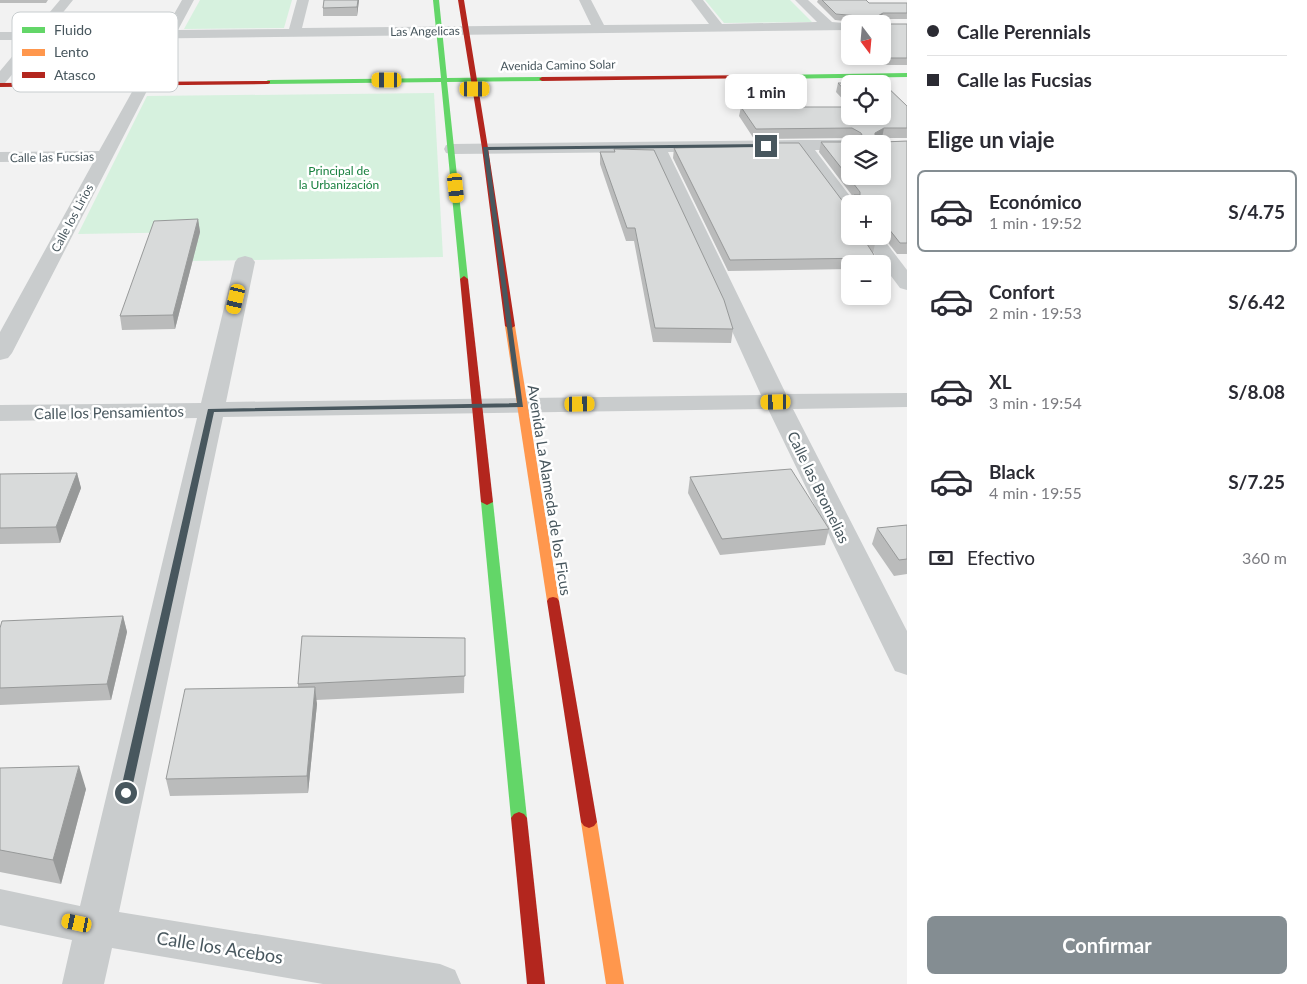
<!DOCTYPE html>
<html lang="es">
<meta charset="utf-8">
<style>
:root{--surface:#fff;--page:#f7f7f7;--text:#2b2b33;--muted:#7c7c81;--line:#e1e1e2;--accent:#848d92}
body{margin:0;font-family:Lato,sans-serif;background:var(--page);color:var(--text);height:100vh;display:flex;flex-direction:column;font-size:19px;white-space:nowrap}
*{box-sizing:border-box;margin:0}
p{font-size:16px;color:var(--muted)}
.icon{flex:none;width:28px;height:28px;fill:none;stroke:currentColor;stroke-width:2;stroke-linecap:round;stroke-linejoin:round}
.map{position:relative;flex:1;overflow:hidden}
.drawer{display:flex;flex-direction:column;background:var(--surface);width:400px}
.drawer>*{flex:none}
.hud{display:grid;align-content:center;height:110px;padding:0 20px;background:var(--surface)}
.needle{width:32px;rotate:164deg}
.fabs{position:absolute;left:841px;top:15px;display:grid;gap:10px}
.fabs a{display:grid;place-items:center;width:50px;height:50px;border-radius:8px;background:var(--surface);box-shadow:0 2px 8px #0003;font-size:25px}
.end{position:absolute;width:22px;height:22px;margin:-11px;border:6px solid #48575e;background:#fff;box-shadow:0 0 0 2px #fff}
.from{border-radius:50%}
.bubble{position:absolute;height:35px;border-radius:8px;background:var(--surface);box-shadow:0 2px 8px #0003;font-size:16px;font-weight:700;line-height:35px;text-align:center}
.car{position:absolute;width:15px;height:30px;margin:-15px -8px;border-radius:6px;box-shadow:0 0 4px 1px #0007;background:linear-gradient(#f5c518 24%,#345 0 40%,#f5c518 0 76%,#345 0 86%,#f5c518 0)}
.hud b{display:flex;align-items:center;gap:18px;height:48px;font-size:19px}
.hud b+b{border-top:1px solid var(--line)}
.hud i{width:12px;height:12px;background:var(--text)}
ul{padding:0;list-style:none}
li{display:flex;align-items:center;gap:15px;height:82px;margin:0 10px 8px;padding:0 10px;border:2px solid transparent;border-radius:8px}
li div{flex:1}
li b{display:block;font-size:19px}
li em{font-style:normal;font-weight:700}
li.active{border-color:var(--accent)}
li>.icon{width:45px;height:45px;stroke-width:1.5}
h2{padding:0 20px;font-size:22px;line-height:60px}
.pay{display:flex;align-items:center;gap:12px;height:55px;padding:0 20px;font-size:19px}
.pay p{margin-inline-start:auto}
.cta{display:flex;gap:10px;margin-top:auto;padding:10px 20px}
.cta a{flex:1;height:58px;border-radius:8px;background:var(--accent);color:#fff;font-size:20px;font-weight:700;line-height:58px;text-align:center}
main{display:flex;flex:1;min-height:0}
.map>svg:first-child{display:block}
.green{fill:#d6f1de}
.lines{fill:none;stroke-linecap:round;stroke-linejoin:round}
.street{fill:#c9cccd;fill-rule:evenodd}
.fast{fill:#63d668;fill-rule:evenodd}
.slow{fill:#ff974d;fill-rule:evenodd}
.jam{fill:#b3261e;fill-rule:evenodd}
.wall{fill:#babbbb;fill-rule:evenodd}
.shaded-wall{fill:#979999}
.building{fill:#d8dada;stroke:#979999;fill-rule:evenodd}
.route{fill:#48575e}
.labels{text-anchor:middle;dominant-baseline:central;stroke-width:5;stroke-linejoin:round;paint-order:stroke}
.far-street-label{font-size:12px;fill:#48575e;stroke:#fff}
.far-park-label{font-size:12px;fill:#18813f;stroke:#fff}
.street-label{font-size:15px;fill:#48575e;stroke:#fff}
.near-street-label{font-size:18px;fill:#48575e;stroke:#fff}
.key{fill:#fff;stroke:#c8cdcf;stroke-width:1}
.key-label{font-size:14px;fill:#48575e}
</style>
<main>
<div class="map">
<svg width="907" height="984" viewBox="0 0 907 984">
<rect width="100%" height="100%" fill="#f2f2f2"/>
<!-- green -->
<g class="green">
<path d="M200 0H292L284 28 184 29Z"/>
<path d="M705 0H790L812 22 724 23Z"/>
<path d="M434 93 443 257 192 261 200 232 78 234 147 96Z"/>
</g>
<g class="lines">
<!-- street -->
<g class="street">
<path d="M60 0H73L48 31 165 30 182 0H194L178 30 289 29 297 0H309L302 28 591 25 579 0H591L604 25 709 24 691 0H703L722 24 817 22 795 0H808L832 22 855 24H850V30L41 40 5 83 0 84V71L26 40H0V32H33Z"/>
<path d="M144 79 149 80 151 83 12 353 8 358 0 360V332L94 161 0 162V152L99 151 137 83 139 80Z"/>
<path d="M802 140H850L858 144H850V150H815L856 204H850V214L843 212 798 151 668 152 786 394 907 393V407L793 409 907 631V675L895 671 891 663 768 409 223 417 119 912 440 964 455 970 461 984H323L112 948 104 984H62L72 940 0 925V889L80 906 197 418 0 421V405L201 403 235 262 238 258 245 256 252 258 255 262 226 402 761 395 651 152 452 154 446 153 444 149 446 145 452 144Z"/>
<path d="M861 236H881L907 270V290L900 288Z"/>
</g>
<!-- fast -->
<g class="fast">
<path d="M433 0H439L447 78 542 77 545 79 542 81 447 82 468 279 464 282 460 279 441 82 268 84 265 82 268 80 441 78Z"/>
<path d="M907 73V77L771 79 768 77 771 75Z"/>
<path d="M487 499 493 502 527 818 524 822 519 824 514 822 511 818 481 502Z"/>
</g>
<!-- slow -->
<g class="slow">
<path d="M510 323 515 326 559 601 557 604H549L547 601 505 326Z"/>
<path d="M589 816 594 818 597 822 624 984H606L581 822 584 818Z"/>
</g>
<!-- jam -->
<g class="jam">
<path d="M458 0H464L488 148 515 326 510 329 505 326 482 148Z"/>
<path d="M771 75 773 76V78L542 81 539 79 542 77Z"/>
<path d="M270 81V83L268 84 0 87V83Z"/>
<path d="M464 276 468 279 493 502 487 505 481 502 460 279Z"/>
<path d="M553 597 557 598 559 601 597 822 594 826 589 828 584 826 581 822 547 601 549 598Z"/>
<path d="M519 812 524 814 527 818 545 984H527L511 818 514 814Z"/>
</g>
</g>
<!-- wall -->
<g class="wall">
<path d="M0 0H48L46 3H0Z"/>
<path d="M359 0 357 16H323V8Z"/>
<path d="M818 0H866L869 3H907V19H882V24H907V65H879L870 56H882L852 24 853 22 835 20 817 2Z"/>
<path d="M847 25H850V36L846 32Z"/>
<path d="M838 83H883L907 106V138H882L883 142 907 141V254H897L882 235V204H852L854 198 819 152 821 142H852L853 139 850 138 754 139 739 116 741 107H850V116H882V84H850V107L836 92ZM850 144H882V176H850Z"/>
<path d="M765 143 844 203 850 236 875 244 873 253 876 258 875 264H850V269L728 271 673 158 674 148 765 146Z"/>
<path d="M614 149 733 329 731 343 653 342 634 241H626L600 164V152H614Z"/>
<path d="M198 219 200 232 175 329 122 330 120 316Z"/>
<path d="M77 473 81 488 60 543 0 544V474Z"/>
<path d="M690 477 829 529 825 545 720 555 688 493Z"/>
<path d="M907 525V574L894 576 872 544 877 528Z"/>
<path d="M123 616 127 632 111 700 0 705V628Z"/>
<path d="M465 638 464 693 316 700 317 704 308 793 170 796 166 779 298 687V684Z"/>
<path d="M0 768 86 789 61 884 0 872Z"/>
</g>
<!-- shaded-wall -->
<g class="shaded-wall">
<path d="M358 0H359L357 16V7Z"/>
<path d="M883 13 881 19 876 17Z"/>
<path d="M884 128 882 138 873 142 875 133Z"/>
<path d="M198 219 200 232 175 329 173 315Z"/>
<path d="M77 473 81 488 60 543 56 527Z"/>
<path d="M123 616 127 632 111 700 107 684Z"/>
<path d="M315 687 317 704 308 793 307 776Z"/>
<path d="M79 766 86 789 61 884 53 860Z"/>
</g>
<!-- building -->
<g class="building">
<path d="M324 0H358L357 7 323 8Z"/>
<path d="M822 0H866L869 3H907V13H883L876 17 882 19V24H907V58H880L879 56H882V24H853V19H858V16L836 14Z"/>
<path d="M838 83H883L907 106V128H884L875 133V135L882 136 883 142 907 141V243H900L885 224H882V204H853L854 195H860V192L821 142H852L854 136 862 135 861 133 852 128 756 129 741 107H850V116H882V84H850V96ZM850 144H882V176H850Z"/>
<path d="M765 143H799L844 203 850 204V236H870L875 244H867L876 258 730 260 674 148 767 146Z"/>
<path d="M614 149 654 150 724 300 733 329 655 328 635 228H627L600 152H615Z"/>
<path d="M198 219 173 315 120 316 154 221Z"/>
<path d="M791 469 829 529 722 539 690 477Z"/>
<path d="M77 473 56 527 0 528V474Z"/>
<path d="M907 525V559L899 560 877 528Z"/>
<path d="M123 616 107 684 0 688V628L2 621Z"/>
<path d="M302 636 465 638V676L298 684Z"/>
<path d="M315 687 307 776 166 779 185 689Z"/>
<path d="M79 766 53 860 0 850V768Z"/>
</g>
<!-- route -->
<path class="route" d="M766 144 768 147 488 150 523 407 214 412 131 793 129 796H122L120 793 208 409 517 403 483 147Z"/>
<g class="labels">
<!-- far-street labels -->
<g class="far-street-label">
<text transform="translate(425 31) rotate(-1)">Las Angelicas</text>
<text transform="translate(558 65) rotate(-1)">Avenida Camino Solar</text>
<text transform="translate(52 157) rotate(-1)">Calle las Fucsias</text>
<text transform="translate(72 218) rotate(-62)">Calle los Lirios</text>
</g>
<!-- far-park labels -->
<g class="far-park-label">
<text x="339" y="170">Principal de<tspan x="339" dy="14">la Urbanización</tspan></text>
</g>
<!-- street labels -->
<g class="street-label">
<text transform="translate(109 412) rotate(-1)">Calle los Pensamientos</text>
<text transform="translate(819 487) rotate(64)">Calle las Bromelias</text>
<text transform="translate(550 490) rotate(81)">Avenida La Alameda de los Ficus</text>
</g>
<!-- near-street labels -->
<g class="near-street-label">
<text transform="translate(220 947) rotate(9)">Calle los Acebos</text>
</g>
</g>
<!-- legend -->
<rect x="12" y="12" width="166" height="80" rx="8" class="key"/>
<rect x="22" y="27" width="23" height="6" fill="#63d668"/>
<rect x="22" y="49" width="23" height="7" fill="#ff974d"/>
<rect x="22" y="72" width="23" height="6" fill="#b3261e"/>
<g class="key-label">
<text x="54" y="35">Fluido</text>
<text x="54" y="57">Lento</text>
<text x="54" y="80">Atasco</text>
</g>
</svg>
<div class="fabs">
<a><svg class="needle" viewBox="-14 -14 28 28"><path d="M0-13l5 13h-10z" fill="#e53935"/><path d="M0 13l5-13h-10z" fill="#7c7c81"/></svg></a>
<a><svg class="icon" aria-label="locate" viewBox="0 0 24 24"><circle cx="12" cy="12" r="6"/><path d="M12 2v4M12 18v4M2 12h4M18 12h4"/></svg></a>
<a><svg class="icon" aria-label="layers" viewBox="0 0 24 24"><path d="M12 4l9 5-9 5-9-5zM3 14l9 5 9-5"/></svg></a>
<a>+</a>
<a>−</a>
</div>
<i class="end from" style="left:126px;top:793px"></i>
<i class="end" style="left:766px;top:146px"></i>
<div class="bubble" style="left:725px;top:74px;width:82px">1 min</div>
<i class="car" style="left:387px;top:80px;rotate:270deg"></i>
<i class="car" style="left:475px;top:89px;rotate:90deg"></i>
<i class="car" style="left:456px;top:188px;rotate:174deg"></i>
<i class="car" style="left:236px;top:299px;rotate:193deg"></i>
<i class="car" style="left:776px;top:402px;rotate:269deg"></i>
<i class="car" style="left:580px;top:404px;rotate:89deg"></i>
<i class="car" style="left:77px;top:923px;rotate:282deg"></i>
</div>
<section class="drawer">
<div class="hud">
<b><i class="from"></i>Calle Perennials</b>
<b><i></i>Calle las Fucsias</b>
</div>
<h2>Elige un viaje</h2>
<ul>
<li class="active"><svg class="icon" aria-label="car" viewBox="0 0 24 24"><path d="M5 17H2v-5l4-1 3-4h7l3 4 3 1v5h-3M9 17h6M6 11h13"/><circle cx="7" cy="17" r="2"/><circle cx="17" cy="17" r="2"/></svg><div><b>Económico</b><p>1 min · 19:52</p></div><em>S/4.75</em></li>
<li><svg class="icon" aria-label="car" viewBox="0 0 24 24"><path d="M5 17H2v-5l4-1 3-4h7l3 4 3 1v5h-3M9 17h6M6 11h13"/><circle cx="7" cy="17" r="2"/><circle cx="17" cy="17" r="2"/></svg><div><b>Confort</b><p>2 min · 19:53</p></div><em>S/6.42</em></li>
<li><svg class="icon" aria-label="car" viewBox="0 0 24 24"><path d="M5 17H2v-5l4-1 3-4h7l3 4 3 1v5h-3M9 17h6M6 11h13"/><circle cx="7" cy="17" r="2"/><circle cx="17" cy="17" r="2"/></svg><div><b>XL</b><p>3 min · 19:54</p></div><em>S/8.08</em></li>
<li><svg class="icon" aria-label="car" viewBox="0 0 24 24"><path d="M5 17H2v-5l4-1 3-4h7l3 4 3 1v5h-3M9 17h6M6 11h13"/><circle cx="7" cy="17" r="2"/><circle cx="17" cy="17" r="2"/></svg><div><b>Black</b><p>4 min · 19:55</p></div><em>S/7.25</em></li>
</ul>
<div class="pay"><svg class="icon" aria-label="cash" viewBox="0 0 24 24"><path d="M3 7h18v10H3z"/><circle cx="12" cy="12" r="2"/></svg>Efectivo<p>360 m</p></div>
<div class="cta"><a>Confirmar</a></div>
</section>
</main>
